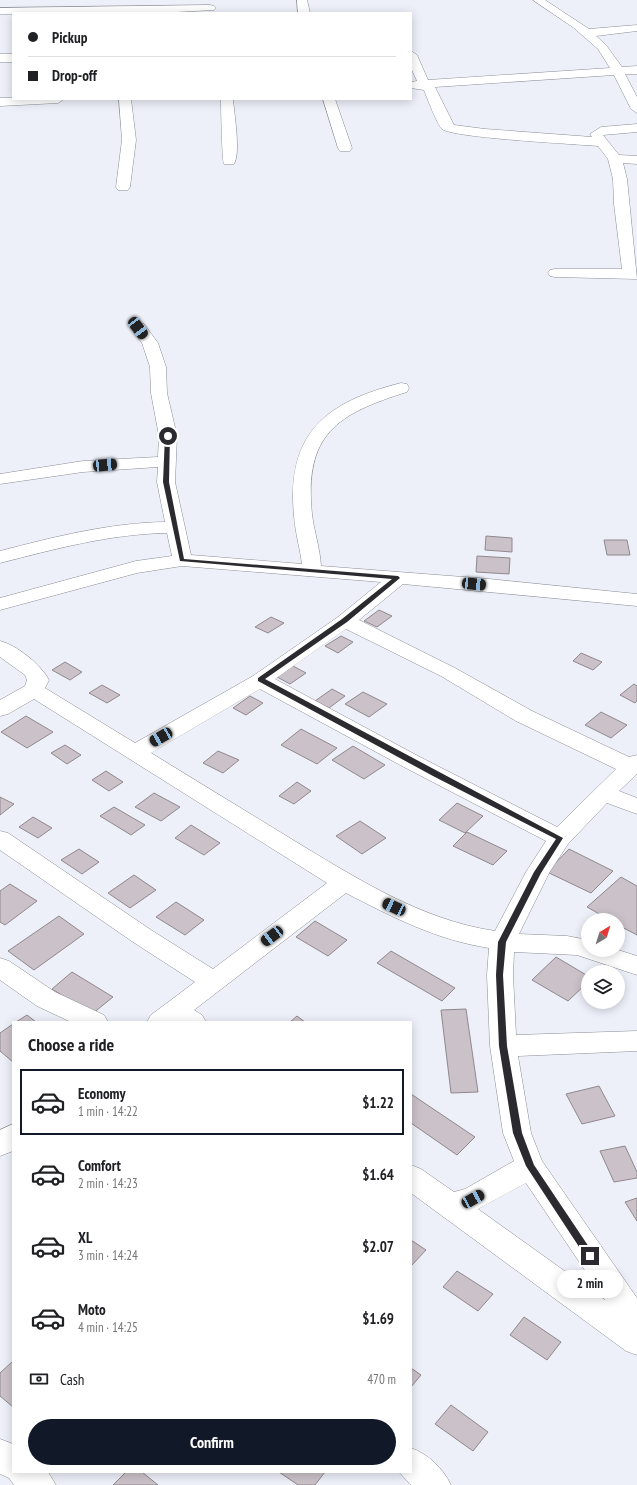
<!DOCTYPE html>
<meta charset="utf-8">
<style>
:root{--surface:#fff;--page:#f6f6f6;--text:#202124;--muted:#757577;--line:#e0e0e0;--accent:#111827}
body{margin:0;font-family:"PT Sans Narrow",sans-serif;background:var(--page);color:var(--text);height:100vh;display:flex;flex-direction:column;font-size:15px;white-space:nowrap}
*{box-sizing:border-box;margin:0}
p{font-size:13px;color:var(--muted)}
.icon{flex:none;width:22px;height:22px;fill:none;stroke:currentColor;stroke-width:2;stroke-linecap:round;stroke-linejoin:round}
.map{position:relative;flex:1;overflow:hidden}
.panel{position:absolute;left:12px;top:1021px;width:400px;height:452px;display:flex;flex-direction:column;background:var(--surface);border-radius:0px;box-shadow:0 2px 10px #0003}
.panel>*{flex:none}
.banner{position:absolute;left:12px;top:12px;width:400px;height:88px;border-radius:0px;box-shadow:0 2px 10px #0003;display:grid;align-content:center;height:88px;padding:0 16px;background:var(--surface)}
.needle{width:26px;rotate:38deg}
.controls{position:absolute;left:581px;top:913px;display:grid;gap:8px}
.controls a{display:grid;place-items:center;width:44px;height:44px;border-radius:50%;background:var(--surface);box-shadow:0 2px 10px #0003;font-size:20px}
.end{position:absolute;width:18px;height:18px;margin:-9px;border:5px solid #2b2b2f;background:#fff;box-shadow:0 0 0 2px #fff}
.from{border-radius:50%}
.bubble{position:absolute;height:28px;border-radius:14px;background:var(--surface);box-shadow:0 2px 10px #0003;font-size:13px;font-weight:800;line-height:28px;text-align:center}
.car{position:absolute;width:12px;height:24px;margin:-12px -6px;border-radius:5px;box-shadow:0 0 3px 1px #0007;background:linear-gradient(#222 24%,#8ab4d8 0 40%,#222 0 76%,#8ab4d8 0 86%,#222 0)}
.banner b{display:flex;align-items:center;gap:14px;height:38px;font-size:15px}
.banner b+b{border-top:1px solid var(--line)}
.banner i{width:10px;height:10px;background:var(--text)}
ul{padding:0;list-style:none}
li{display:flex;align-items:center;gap:12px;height:66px;margin:0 8px 6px;padding:0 8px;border:2px solid transparent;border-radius:0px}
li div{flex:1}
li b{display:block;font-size:15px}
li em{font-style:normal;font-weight:800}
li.active{border-color:var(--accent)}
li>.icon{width:36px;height:36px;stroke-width:1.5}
h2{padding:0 16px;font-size:18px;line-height:48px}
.pay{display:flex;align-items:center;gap:10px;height:44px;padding:0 16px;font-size:15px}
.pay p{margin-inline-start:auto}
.button{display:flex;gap:8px;margin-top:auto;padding:8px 16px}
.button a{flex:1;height:46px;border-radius:24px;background:var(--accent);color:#fff;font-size:16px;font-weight:800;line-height:46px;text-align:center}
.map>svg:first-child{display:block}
.building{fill:#cac2c8;stroke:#90888e}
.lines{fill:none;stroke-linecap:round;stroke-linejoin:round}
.minor-casing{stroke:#8b8d96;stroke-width:1}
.minor{fill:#fff;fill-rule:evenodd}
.route{fill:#2b2b2f}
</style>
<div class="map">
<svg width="637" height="1485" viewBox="0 0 637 1485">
<rect width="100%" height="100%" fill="#edeff9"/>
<!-- building -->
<g class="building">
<path d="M486 536 512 538V552L485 550Z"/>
<path d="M604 540H627L630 555H607Z"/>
<path d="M477 556 510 558 509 574 476 572Z"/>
<path d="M379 610 392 616 377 627 364 621Z"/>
<path d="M271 617 284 623 268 633 255 627Z"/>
<path d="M341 636 353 642 338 653 325 646Z"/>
<path d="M581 653 602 662 593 670 573 661Z"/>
<path d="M65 662 82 672 70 680 52 670Z"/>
<path d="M293 666 306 673 290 684 277 677Z"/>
<path d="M634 684 637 686V701L635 703 620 695Z"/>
<path d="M102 685 120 695 107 703 89 693Z"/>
<path d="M332 689 345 696 329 708 315 701Z"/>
<path d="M363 692 387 704 369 717 345 704Z"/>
<path d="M250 696 263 703 246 715 233 708Z"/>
<path d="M601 712 627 725 611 738 585 725Z"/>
<path d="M26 716 53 732 27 748 1 732Z"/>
<path d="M301 729 337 748 317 764 281 745Z"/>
<path d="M65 745 81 755 67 764 51 753Z"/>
<path d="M353 746 385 765 364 779 332 760Z"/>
<path d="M218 751 239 760 223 773 203 763Z"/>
<path d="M106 771 123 782 109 791 92 780Z"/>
<path d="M297 782 311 791 294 804 279 796Z"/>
<path d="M154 793 180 807 161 821 135 807Z"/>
<path d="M0 797 14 804 0 815Z"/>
<path d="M457 803 483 816 465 833 439 820Z"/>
<path d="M114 807 145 825 131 835 100 816Z"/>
<path d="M33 817 52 828 38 838 19 827Z"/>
<path d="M360 821 386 838 362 854 336 836Z"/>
<path d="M191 825 220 843 204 855 175 838Z"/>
<path d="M467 832 507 851 493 865 453 846Z"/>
<path d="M79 849 99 862 82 874 61 860Z"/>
<path d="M569 849 613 871 591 893 547 872Z"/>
<path d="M134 875 156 890 130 908 108 893Z"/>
<path d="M621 877 637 886V935L618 925V920H610L587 907Z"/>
<path d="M10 884 37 901 5 925 0 922V891Z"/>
<path d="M176 902 204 920 185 935 156 917Z"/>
<path d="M59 916 84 934 34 970 8 951Z"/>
<path d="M315 921 347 940 328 956 296 937Z"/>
<path d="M391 951 455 988 442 1001 377 963Z"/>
<path d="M556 957 588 976V982L568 1001 532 980Z"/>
<path d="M72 972 113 997 92 1014 52 989Z"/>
<path d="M466 1009 478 1092 451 1093 441 1010Z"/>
<path d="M27 1015 36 1022H16Z"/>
<path d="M297 1016 305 1022H290Z"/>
<path d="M13 1024V1062L0 1051V1033Z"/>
<path d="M599 1086 615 1116 582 1124 566 1094Z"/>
<path d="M411 1094 475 1137 457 1155 411 1123Z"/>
<path d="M625 1146 637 1172V1178L614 1182 600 1151Z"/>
<path d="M637 1198V1221L625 1202Z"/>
<path d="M411 1240 426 1250 411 1266Z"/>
<path d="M457 1271 493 1294 478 1311 443 1287Z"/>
<path d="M524 1317 561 1342 547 1360 510 1335Z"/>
<path d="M13 1361V1407L0 1396V1373Z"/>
<path d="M411 1368 421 1375 411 1387Z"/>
<path d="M451 1405 488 1432 473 1451 435 1424Z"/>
<path d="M126 1472H142L158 1485H113Z"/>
<path d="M279 1472H325L315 1485H298Z"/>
</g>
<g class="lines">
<!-- minor casing -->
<g class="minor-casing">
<g id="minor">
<path d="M297 0H307L310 13H298Z"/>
<path d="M533 0H545L589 29 637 25V31L596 36 606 45 622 67 637 66V74H625L637 97V113L631 109 614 75 435 87 454 125 485 129 592 137 590 134 601 127 637 124V132L603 135 619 155 637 156V164L623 163 627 179 637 279 555 277 550 276 548 273 550 270 555 269H622L614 204 613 179 608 159 598 146C576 144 453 138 442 129 437 124 427 98 424 90L411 88V82L417 81 411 68V51L417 55 428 80 610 68 598 49 574 28Z"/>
<path d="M210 5 214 6 216 8 214 10 157 13 0 14V8Z"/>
<rect x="0" y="54" width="13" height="8"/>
<path d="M0 98H13V99H64L58 103 0 106Z"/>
<path d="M119 99H131L136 140 130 187 128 190H118L116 187 122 140Z"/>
<path d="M221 99H233C234 113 241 153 234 164H224C222 160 221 108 221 99Z"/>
<path d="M323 99H335L352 148 350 151H340L338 148Z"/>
<path d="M138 322 144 324 158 343 166 367 167 393 177 436 175 482 191 555 302 564C300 548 295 532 294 516 286 433 326 402 401 383L407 384 409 388 407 392C337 414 304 434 312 514 314 531 320 548 321 566L489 579 637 594V606L403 584 359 620 455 668 532 711 629 757 637 755V774L619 791 637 798V814L607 803 568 844 549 873 519 934 567 936 588 940V950H618L637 956V975L577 955 514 952 513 975 516 1035 637 1031V1051L518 1056 531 1133 542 1161 637 1298V1355L626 1351 411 1193V1165L421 1169 454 1192 465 1189 514 1161 503 1133 490 1046 487 975 489 948C437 940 392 917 346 893L194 1010 202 1015 206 1022H147L151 1015 195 982 133 942 0 850V831L8 833 151 930 213 969 327 883 34 699 8 714 0 716V700L25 686 27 680 25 675 0 657V641C17 645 41 665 49 680L45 688 135 743 253 676 338 617 381 582 182 566 137 573 0 610V598L136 561 172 556 167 533C110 534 55 549 0 563V551C54 537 109 523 165 522L157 482 158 467 83 472 0 484V474L83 461 158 457 159 436 151 393 150 367 142 343 130 327 132 324ZM346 629 441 676 516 721 616 769 557 827 418 756 275 679ZM260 689 402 766 546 841 526 872 495 931C421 920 356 878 293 840 246 811 198 782 151 753ZM526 1183 605 1300 478 1209Z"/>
<path d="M0 958 9 961 55 992 104 1015 108 1022H71L37 1006 0 980Z"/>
<path d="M13 1124V1151L0 1156V1130Z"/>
<path d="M0 1439 13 1444V1472H48L56 1485H14L9 1478 0 1474Z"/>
<path d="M411 1448C428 1454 443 1468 451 1485H411L399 1472H411Z"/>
</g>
</g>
<!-- minor -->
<use href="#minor" class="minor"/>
</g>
<!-- route -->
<path class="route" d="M168 434 170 436 169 482 184 559 398 576 400 578 347 622 265 679 563 838 541 873 506 942 503 975 507 1046 522 1133 534 1165 593 1253V1259H587L526 1166 513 1133 499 1046 496 975 498 942 534 872 556 839 433 776 258 681V678L342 619 392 579 180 561 163 482 165 436Z"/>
</svg>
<div class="controls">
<a><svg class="needle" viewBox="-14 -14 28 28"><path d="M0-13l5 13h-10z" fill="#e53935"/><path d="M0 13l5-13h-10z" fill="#757577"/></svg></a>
<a><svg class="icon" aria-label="layers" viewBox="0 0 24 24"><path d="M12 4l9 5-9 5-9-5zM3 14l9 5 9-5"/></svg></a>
</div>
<i class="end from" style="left:168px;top:436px"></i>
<i class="end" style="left:590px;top:1256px"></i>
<div class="bubble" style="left:557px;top:1270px;width:66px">2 min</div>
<i class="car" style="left:138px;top:328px;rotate:143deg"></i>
<i class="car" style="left:105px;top:465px;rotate:85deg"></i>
<i class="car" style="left:474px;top:584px;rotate:95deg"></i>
<i class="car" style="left:161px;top:737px;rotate:240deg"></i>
<i class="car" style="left:394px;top:907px;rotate:295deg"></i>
<i class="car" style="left:272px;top:936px;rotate:233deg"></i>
<i class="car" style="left:473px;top:1199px;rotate:61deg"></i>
<div class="banner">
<b><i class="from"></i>Pickup</b>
<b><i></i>Drop-off</b>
</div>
<section class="panel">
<h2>Choose a ride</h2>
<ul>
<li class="active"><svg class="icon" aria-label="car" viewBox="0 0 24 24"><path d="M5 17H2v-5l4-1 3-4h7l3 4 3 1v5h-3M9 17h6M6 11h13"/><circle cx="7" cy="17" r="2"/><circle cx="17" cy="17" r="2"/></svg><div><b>Economy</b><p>1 min · 14:22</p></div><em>$1.22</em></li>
<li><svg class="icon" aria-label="car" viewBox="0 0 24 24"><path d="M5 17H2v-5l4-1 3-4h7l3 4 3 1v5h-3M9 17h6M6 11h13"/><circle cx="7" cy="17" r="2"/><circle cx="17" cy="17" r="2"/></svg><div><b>Comfort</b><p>2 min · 14:23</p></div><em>$1.64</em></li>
<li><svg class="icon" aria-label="car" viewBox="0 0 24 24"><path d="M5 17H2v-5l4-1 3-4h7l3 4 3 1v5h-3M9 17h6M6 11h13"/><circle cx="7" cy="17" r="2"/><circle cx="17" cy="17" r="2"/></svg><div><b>XL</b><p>3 min · 14:24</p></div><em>$2.07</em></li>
<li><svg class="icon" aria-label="car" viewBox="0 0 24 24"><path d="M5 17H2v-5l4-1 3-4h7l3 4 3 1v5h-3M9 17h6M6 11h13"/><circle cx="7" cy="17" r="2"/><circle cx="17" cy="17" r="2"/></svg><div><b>Moto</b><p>4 min · 14:25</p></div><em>$1.69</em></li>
</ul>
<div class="pay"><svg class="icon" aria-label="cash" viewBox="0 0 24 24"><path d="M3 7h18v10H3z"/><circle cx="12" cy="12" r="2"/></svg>Cash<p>470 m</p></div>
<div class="button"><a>Confirm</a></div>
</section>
</div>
